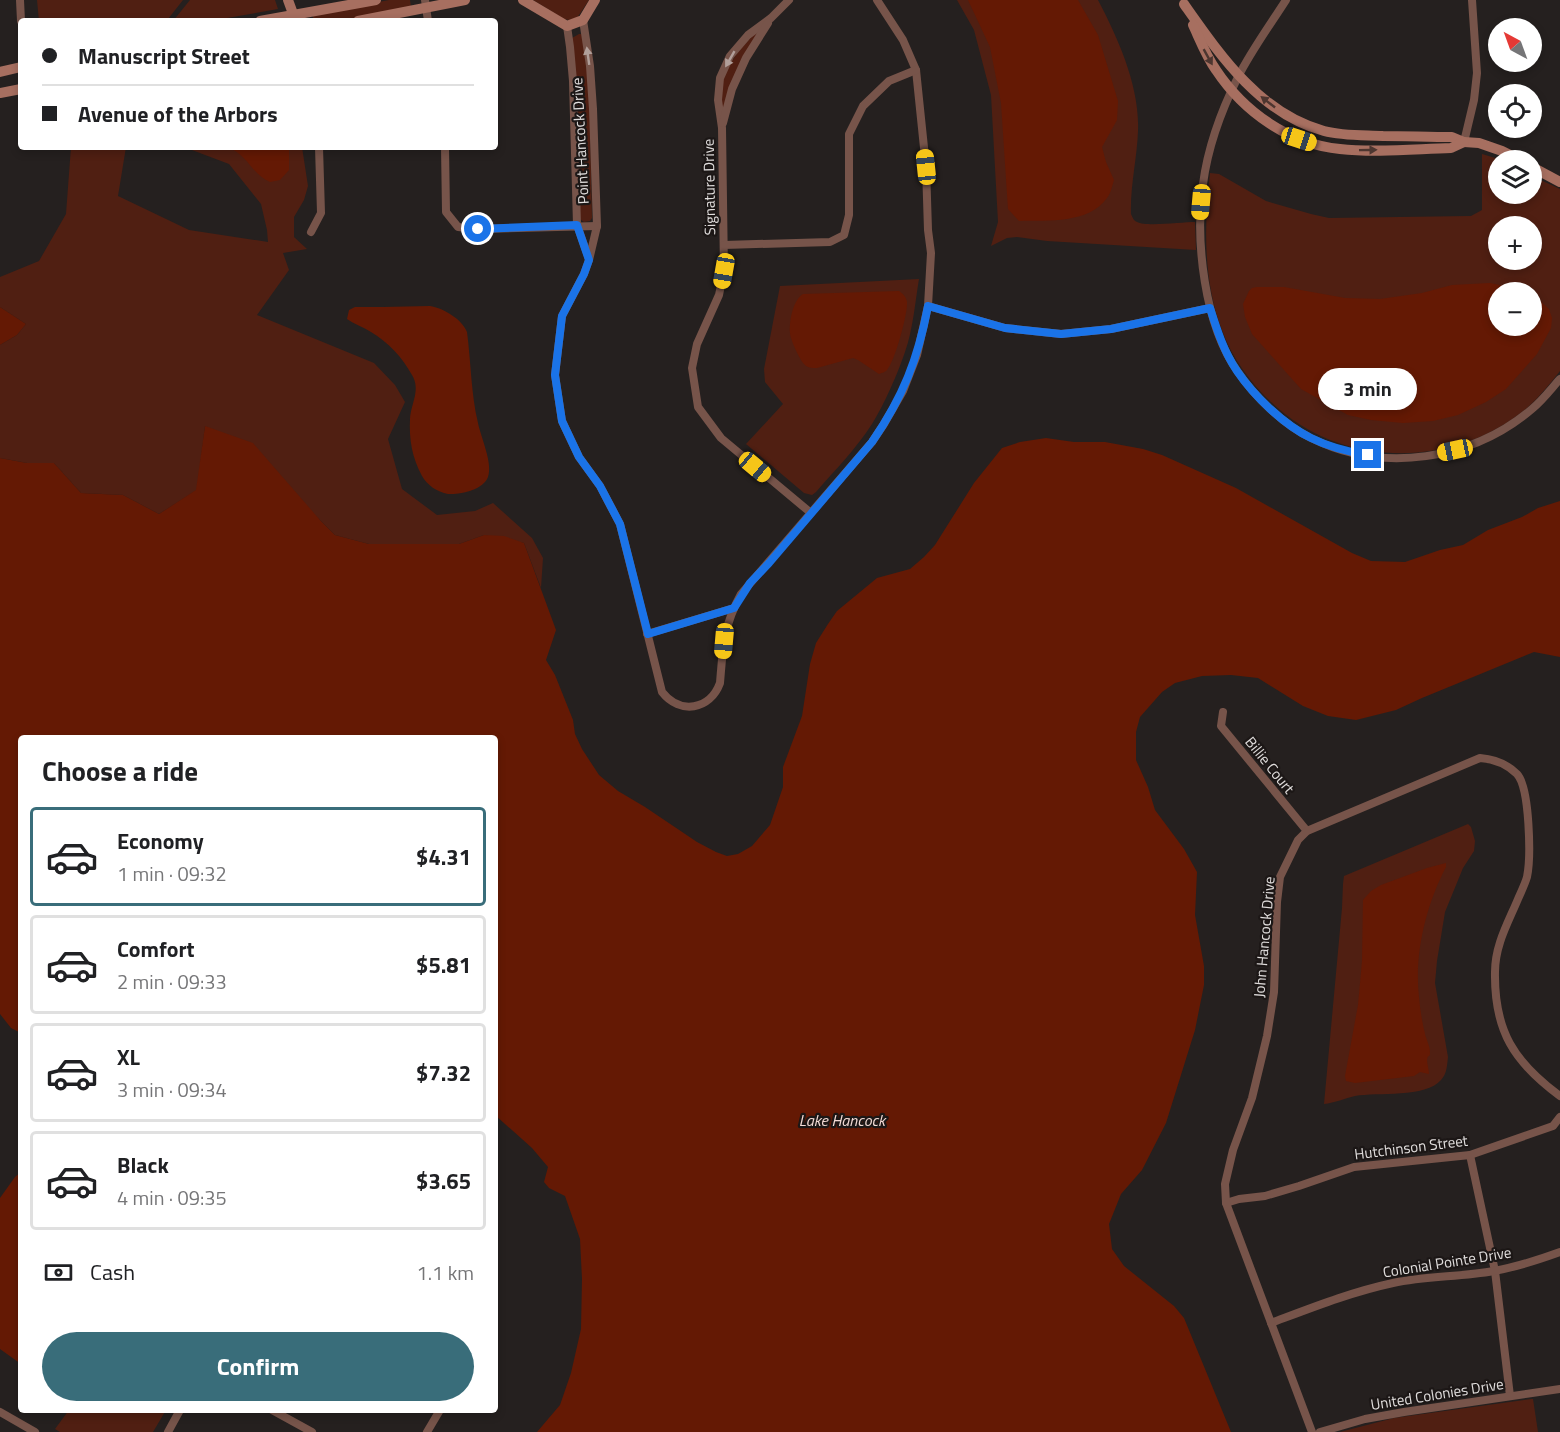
<!DOCTYPE html>
<meta charset="utf-8">
<style>
:root{--surface:#fff;--page:#f2f2f2;--text:#202124;--muted:#757577;--line:#e0e0e0;--accent:#396d7a}
body{margin:0;font-family:"Titillium Web",sans-serif;background:var(--page);color:var(--text);height:100vh;display:flex;flex-direction:column;font-size:22px;white-space:nowrap}
*{box-sizing:border-box;margin:0}
p{font-size:20px;color:var(--muted)}
.icon{flex:none;width:33px;height:33px;fill:none;stroke:currentColor;stroke-width:2;stroke-linecap:round;stroke-linejoin:round}
.map{position:relative;flex:1;overflow:hidden}
.details{position:absolute;left:18px;top:735px;width:480px;height:678px;display:flex;flex-direction:column;background:var(--surface);border-radius:6px;box-shadow:0 3px 9px #0003}
.details>*{flex:none}
.banner{position:absolute;left:18px;top:18px;width:480px;height:132px;border-radius:6px;box-shadow:0 3px 9px #0003;display:grid;align-content:center;height:132px;padding:0 24px;background:var(--surface)}
.needle{width:39px;rotate:319deg}
.tools{position:absolute;left:1488px;top:18px;display:grid;gap:12px}
.tools a{display:grid;place-items:center;width:54px;height:54px;border-radius:50%;background:var(--surface);box-shadow:0 3px 9px #0003;font-size:30px}
.end{position:absolute;width:27px;height:27px;margin:-14px;border:8px solid #1a73e8;background:#fff;box-shadow:0 0 0 3px #fff}
.from{border-radius:50%}
.bubble{position:absolute;height:42px;border-radius:21px;background:var(--surface);box-shadow:0 3px 9px #0003;font-size:20px;font-weight:700;line-height:42px;text-align:center}
.car{position:absolute;width:18px;height:36px;margin:-18px -9px;border-radius:8px;box-shadow:0 0 4px 2px #0007;background:linear-gradient(#f5c518 24%,#345 0 40%,#f5c518 0 76%,#345 0 86%,#f5c518 0)}
.banner b{display:flex;align-items:center;gap:21px;height:57px;font-size:22px}
.banner b+b{border-top:2px solid var(--line)}
.banner i{width:15px;height:15px;background:var(--text)}
ul{padding:0;list-style:none}
li{display:flex;align-items:center;gap:18px;height:99px;margin:0 12px 9px;padding:0 12px;border:3px solid var(--line);border-radius:6px}
li div{flex:1}
li b{display:block;font-size:22px}
li em{font-style:normal;font-weight:700}
li.current{border-color:var(--accent)}
li>.icon{width:54px;height:54px;stroke-width:1.5}
h2{padding:0 24px;font-size:27px;line-height:72px}
.pay{display:flex;align-items:center;gap:15px;height:66px;padding:0 24px;font-size:22px}
.pay p{margin-inline-start:auto}
.cta{display:flex;gap:12px;margin-top:auto;padding:12px 24px}
.cta a{flex:1;height:69px;border-radius:36px;background:var(--accent);color:#fff;font-size:24px;font-weight:700;line-height:69px;text-align:center}
.map>svg:first-child{display:block}
.green{fill:#501f12;fill-rule:evenodd}
.water{fill:#641904}
.lines{fill:none;stroke-linecap:round;stroke-linejoin:round}
.street{stroke:#77544a;stroke-width:8}
.secondary{stroke:#a76f60;stroke-width:10}
.oneway{fill:#b19f9a}
.oneway2{fill:#4d3630}
.route{stroke:#1a73e8;stroke-width:8}
.labels{text-anchor:middle;dominant-baseline:central;stroke-width:4.5;stroke-linejoin:round;paint-order:stroke}
.street-label{font-size:15px;fill:#e0dddc;stroke:#1c1716}
.water-label{font-size:16px;font-style:italic;fill:#f3dbd5;stroke:#1c1716}
</style>
<div class="map">
<svg width="1560" height="1432" viewBox="0 0 1560 1432">
<rect width="100%" height="100%" fill="#25201f"/>
<!-- green -->
<g class="green">
<path d="M37 0H183L168 19 158 21H39Z"/>
<path d="M190 0H275L278 9 210 21H173Z"/>
<path d="M389 0H410L411 7 408 8 344 21H313V16L315 14Z"/>
<path d="M533 0H589L577 18 569 20 564 19Z"/>
<path d="M957 0H1098C1118 38 1140 87 1138 131 1137 159 1130 186 1131 214 1133 218 1133 220 1137 222 1146 227 1183 222 1195 222L1196 250 1047 241 1017 237 1007 238 991 246 998 222 991 95 974 30Z"/>
<path d="M757 32H758L723 115C722 110 720 103 720 97 721 71 739 48 757 32Z"/>
<path d="M579 34H581L583 37 589 80 592 218 590 221 584 222 580 219 572 38Z"/>
<path d="M71 147H126L118 196 189 230 268 242 267 230 261 204 229 164 184 147H302L308 186 304 200 294 217V237L307 249 283 253 289 270 257 315 374 363 395 385 405 402 388 439 402 489 437 515 475 511 493 503 532 538 543 558 541 588 524 543 484 535 459 544H369L335 535 320 520 205 426 197 490 159 514 123 495 81 493 54 463H27L0 458V345L17 335 26 324 0 307V277L39 261 66 214Z"/>
<path d="M1482 154 1502 160H1498V194H1532V176L1560 189V371C1550 384 1539 397 1527 408 1457 467 1350 469 1280 410 1255 389 1233 361 1222 330 1203 281 1204 225 1210 173L1219 174 1266 201 1311 214 1329 218 1471 216 1482 210ZM1498 226H1532V260H1498ZM1498 292H1532V326H1498Z"/>
<path d="M919 279C915 303 913 329 905 352 898 373 884 405 872 424 856 449 835 470 816 492L812 495 804 493 746 444 783 404 765 382 764 369 780 286Z"/>
<path d="M1468 824 1471 827 1475 841 1474 851 1463 868 1445 912 1437 961 1435 983 1448 1057C1447 1065 1447 1074 1441 1080 1426 1098 1377 1092 1355 1096 1345 1098 1335 1103 1324 1104L1342 908 1343 884 1344 876Z"/>
<path d="M1531 1399H1533L1538 1432H1340L1394 1418Z"/>
<path d="M69 1410H166L153 1432H60L55 1429Z"/>
</g>
<!-- water -->
<g class="water">
<path d="M968 0H1078L1098 35 1118 101 1117 120 1102 147 1106 162 1114 180C1112 186 1111 193 1107 198 1088 224 1049 220 1019 221L1008 209 1001 103 990 47Z"/>
<path d="M227 147H289V170L280 180 270 182C251 174 248 154 227 147Z"/>
<path d="M1490 283 1514 288 1524 292H1498V326H1532V296L1538 299 1549 309 1552 318 1551 328 1537 354 1506 389 1486 402 1458 415 1433 421 1403 423 1371 420 1348 415 1301 389 1252 334 1245 317 1243 304 1249 291 1252 288 1257 287H1284L1345 298 1380 299 1422 293 1452 285Z"/>
<path d="M899 291C903 294 906 296 907 302 908 313 895 361 887 370 884 373 883 372 879 374L858 360 853 358 817 368C812 368 807 368 804 364 800 360 790 339 790 333 789 321 793 300 803 294Z"/>
<path d="M430 306C443 308 462 319 467 332 471 362 471 394 478 423 481 438 493 463 488 477 483 490 460 495 448 494 437 492 427 485 422 476 412 457 409 440 410 419 411 403 421 390 412 375 402 357 388 342 371 332 363 327 354 324 347 319L349 310 355 307H383Z"/>
<path d="M0 307 26 324 17 335 0 345Z"/>
<path d="M205 426 253 443 320 520 335 535 369 544H459L484 535 504 536 524 543 556 630 546 660 555 675 573 720 575 734 582 749 599 775 618 791 645 807 697 842 716 852 727 856 738 854 752 846 770 825 783 787V767L802 716 810 664 816 643 828 624 837 611 877 578 910 569 924 557 935 545 974 483 1002 448 1020 442 1046 438 1074 442H1105L1143 449 1162 455 1236 488 1352 553 1371 561 1405 562 1440 550 1463 545 1488 530 1522 517 1538 508 1560 501V657L1534 652 1422 698 1396 710 1356 720 1328 716 1303 706 1258 678 1231 675 1202 676 1175 683 1162 692 1140 717 1136 732V760L1148 787 1155 810 1184 849 1197 872 1195 915 1204 966V985L1195 1030 1166 1123 1142 1170 1121 1194 1109 1224 1112 1249 1124 1266 1174 1306 1184 1318 1231 1432H537L560 1405 571 1373 581 1329 582 1279 580 1239 565 1196 549 1188 544 1182 548 1167 532 1148 495 1115V738H21V1033L11 1028 0 1014V458L27 463H54L81 493 123 495 159 514 196 490Z"/>
<path d="M1446 863V867C1426 905 1414 954 1419 997 1420 1009 1422 1022 1425 1034 1426 1039 1430 1046 1430 1052 1430 1059 1428 1053 1427 1060 1427 1064 1429 1070 1429 1074L1420 1072 1414 1076 1355 1083 1346 1081 1345 1076 1358 1005 1362 961 1363 900 1371 891 1381 885 1427 868Z"/>
<path d="M21 1172V1364L0 1349V1198L15 1177Z"/>
</g>
<g class="lines">
<!-- street -->
<g class="street">
<path d="M20 0 21 21"/>
<path d="M425 0 428 21"/>
<path d="M789 0 771 18 748 35 730 56 720 78 718 100 722 128 724 271 719 295 697 344 692 368 698 407 721 438 811 513"/>
<path d="M1286 0C1270 25 1251 51 1238 77 1221 111 1208 146 1203 184 1195 240 1204 325 1238 372 1255 397 1284 425 1311 438 1383 474 1472 460 1532 409 1543 400 1551 389 1560 379"/>
<path d="M583 20 590 66 593 109 597 226 589 260 584 274 562 316 555 375 562 421 579 457 600 486 620 524 662 692C680 715 710 710 720 683 723 647 723 627 741 594L872 442 884 424 903 391 917 355 928 306 931 253 928 230 926 167 916 70 903 40 877 0"/>
<path d="M567 26 570 47 573 81 577 225 589 259"/>
<path d="M723 123 732 89 746 58 768 23"/>
<path d="M1464 142 1474 100 1477 73 1472 0"/>
<path d="M445 147 446 212 458 227 478 229 597 226"/>
<path d="M311 232 321 213 319 147"/>
<path d="M724 245 830 242 844 235 849 215V134L863 106 889 81 916 70"/>
<path d="M928 306 1005 328 1061 334 1111 329 1210 308"/>
<path d="M647 634 734 608"/>
<path d="M1223 712 1221 726 1307 831"/>
<path d="M1470 1155 1495 1271 1510 1396"/>
<path d="M1226 1203 1239 1199 1265 1196 1299 1186 1354 1167 1470 1155 1553 1126 1560 1117"/>
<path d="M1271 1323C1311 1308 1351 1292 1393 1283 1426 1276 1460 1277 1494 1271 1516 1267 1538 1260 1560 1252"/>
<path d="M272 1410 312 1432"/>
<path d="M0 1412 35 1432"/>
<path d="M168 1432 180 1410"/>
<path d="M427 1432 440 1410"/>
<path d="M1312 1432 1226 1203 1225 1184 1233 1150 1252 1098 1267 1036 1274 992 1277 902 1280 877 1298 840 1307 831 1480 758C1493 759 1507 764 1517 774 1530 788 1531 858 1527 877 1525 884 1521 892 1518 899 1508 923 1495 945 1495 972 1494 1031 1514 1062 1560 1096"/>
<path d="M1320 1432 1365 1419 1404 1412 1560 1389"/>
</g>
<!-- secondary -->
<g class="secondary">
<path d="M288 0 295 19"/>
<path d="M523 0 567 26 583 20 595 0"/>
<path d="M1184 4C1220 55 1260 114 1324 131 1343 136 1363 135 1383 136 1406 136 1429 137 1452 137L1464 142 1479 143 1502 151 1520 160"/>
<path d="M260 21 376 0"/>
<path d="M358 21 465 0"/>
<path d="M1193 25C1200 40 1206 56 1216 70 1244 112 1289 144 1340 149 1376 153 1415 149 1451 148L1464 142"/>
<path d="M0 72 21 67"/>
<path d="M0 93 21 89"/>
<path d="M1532 167 1560 182"/>
</g>
</g>
<!-- one-way arrows -->
<defs><path id="oneway-solid" d="M-6-.8H1V-3.2L6.5 0L1 3.2V.8H-6Z" transform="scale(1.5)"/></defs>
<g class="oneway">
<use href="#oneway-solid" transform="translate(588 56) rotate(-98)"/>
<use href="#oneway-solid" transform="translate(730 59) rotate(120)"/>
</g>
<g class="oneway2">
<use href="#oneway-solid" transform="translate(1208 57) rotate(61)"/>
<use href="#oneway-solid" transform="translate(1268 102) rotate(-142)"/>
<use href="#oneway-solid" transform="translate(1368 150) rotate(-1)"/>
</g>
<g class="lines">
<!-- route -->
<path class="route" d="M478 229 577 225 589 260 584 274 562 316 555 375 562 421 579 457 600 486 620 524 648 634 734 608 750 583 769 563 872 442C903 397 918 359 928 306L1005 328 1061 334 1111 329 1210 308C1217 330 1224 352 1237 371 1254 396 1284 425 1311 438 1329 447 1349 452 1368 455"/>
</g>
<g class="labels">
<!-- street labels -->
<g class="street-label">
<text transform="translate(580 141) rotate(-93)">Point Hancock Drive</text>
<text transform="translate(709 187) rotate(-91)">Signature Drive</text>
<text transform="translate(1270 765) rotate(51)">Billie Court</text>
<text transform="translate(1264 937) rotate(-85)">John Hancock Drive</text>
<text transform="translate(1411 1147) rotate(-7)">Hutchinson Street</text>
<text transform="translate(1447 1262) rotate(-9)">Colonial Pointe Drive</text>
<text transform="translate(1437 1394) rotate(-9)">United Colonies Drive</text>
</g>
<!-- water labels -->
<g class="water-label">
<text x="842" y="1120">Lake Hancock</text>
</g>
</g>
</svg>
<div class="tools">
<a><svg class="needle" viewBox="-14 -14 28 28"><path d="M0-13l5 13h-10z" fill="#e53935"/><path d="M0 13l5-13h-10z" fill="#757577"/></svg></a>
<a><svg class="icon" aria-label="locate" viewBox="0 0 24 24"><circle cx="12" cy="12" r="6"/><path d="M12 2v4M12 18v4M2 12h4M18 12h4"/></svg></a>
<a><svg class="icon" aria-label="layers" viewBox="0 0 24 24"><path d="M12 4l9 5-9 5-9-5zM3 14l9 5 9-5"/></svg></a>
<a>+</a>
<a>−</a>
</div>
<i class="end from" style="left:478px;top:229px"></i>
<i class="end" style="left:1368px;top:455px"></i>
<div class="bubble" style="left:1318px;top:368px;width:99px">3 min</div>
<i class="car" style="left:1299px;top:139px;rotate:108deg"></i>
<i class="car" style="left:926px;top:167px;rotate:354deg"></i>
<i class="car" style="left:1201px;top:202px;rotate:185deg"></i>
<i class="car" style="left:724px;top:271px;rotate:190deg"></i>
<i class="car" style="left:1455px;top:450px;rotate:258deg"></i>
<i class="car" style="left:755px;top:467px;rotate:130deg"></i>
<i class="car" style="left:724px;top:641px;rotate:185deg"></i>
<div class="banner">
<b><i class="from"></i>Manuscript Street</b>
<b><i></i>Avenue of the Arbors</b>
</div>
<section class="details">
<h2>Choose a ride</h2>
<ul>
<li class="current"><svg class="icon" aria-label="car" viewBox="0 0 24 24"><path d="M5 17H2v-5l4-1 3-4h7l3 4 3 1v5h-3M9 17h6M6 11h13"/><circle cx="7" cy="17" r="2"/><circle cx="17" cy="17" r="2"/></svg><div><b>Economy</b><p>1 min · 09:32</p></div><em>$4.31</em></li>
<li><svg class="icon" aria-label="car" viewBox="0 0 24 24"><path d="M5 17H2v-5l4-1 3-4h7l3 4 3 1v5h-3M9 17h6M6 11h13"/><circle cx="7" cy="17" r="2"/><circle cx="17" cy="17" r="2"/></svg><div><b>Comfort</b><p>2 min · 09:33</p></div><em>$5.81</em></li>
<li><svg class="icon" aria-label="car" viewBox="0 0 24 24"><path d="M5 17H2v-5l4-1 3-4h7l3 4 3 1v5h-3M9 17h6M6 11h13"/><circle cx="7" cy="17" r="2"/><circle cx="17" cy="17" r="2"/></svg><div><b>XL</b><p>3 min · 09:34</p></div><em>$7.32</em></li>
<li><svg class="icon" aria-label="car" viewBox="0 0 24 24"><path d="M5 17H2v-5l4-1 3-4h7l3 4 3 1v5h-3M9 17h6M6 11h13"/><circle cx="7" cy="17" r="2"/><circle cx="17" cy="17" r="2"/></svg><div><b>Black</b><p>4 min · 09:35</p></div><em>$3.65</em></li>
</ul>
<div class="pay"><svg class="icon" aria-label="cash" viewBox="0 0 24 24"><path d="M3 7h18v10H3z"/><circle cx="12" cy="12" r="2"/></svg>Cash<p>1.1 km</p></div>
<div class="cta"><a>Confirm</a></div>
</section>
</div>
